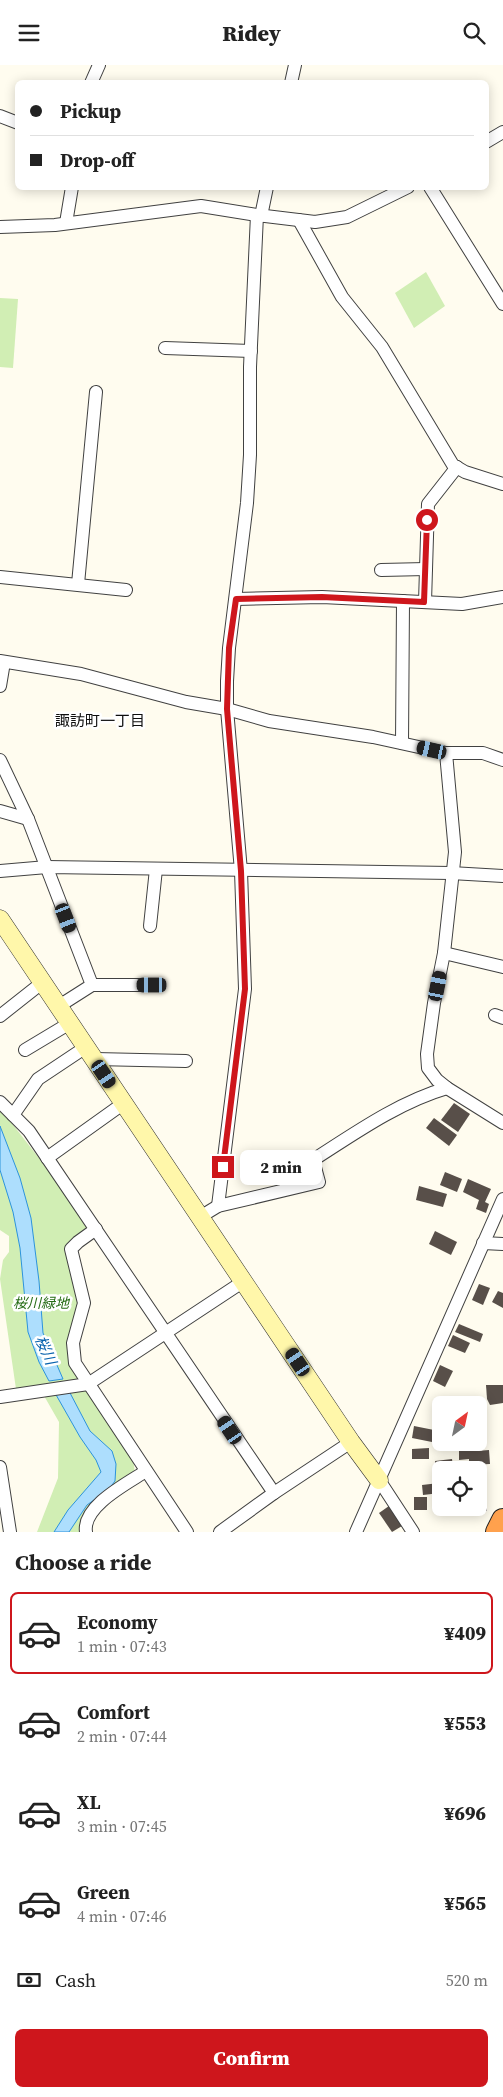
<!DOCTYPE html>
<meta charset="utf-8">
<style>
:root{--surface:#fff;--page:#f2f2f2;--text:#222;--muted:#767676;--line:#e0e0e0;--accent:#ce161c}
body{margin:0;font-family:"Source Serif 4","Noto Sans JP",serif;background:var(--page);color:var(--text);height:100vh;display:flex;flex-direction:column;font-size:19px;white-space:nowrap}
*{box-sizing:border-box;margin:0}
p{font-size:16px;color:var(--muted)}
.icon{flex:none;width:28px;height:28px;fill:none;stroke:currentColor;stroke-width:2;stroke-linecap:round;stroke-linejoin:round}
.map{position:relative;height:1467px;overflow:hidden}
.drawer{display:flex;flex-direction:column;background:var(--surface);flex:1}
.drawer>*{flex:none}
.banner{position:absolute;left:15px;top:15px;width:474px;height:110px;border-radius:8px;box-shadow:0 2px 12px #0003;display:grid;align-content:center;height:110px;padding:0 15px;background:var(--surface)}
.needle{width:32px;rotate:33deg}
.controls{position:absolute;left:432px;top:1331px;display:grid;gap:10px}
.controls a{display:grid;place-items:center;width:55px;height:55px;border-radius:8px;background:var(--surface);box-shadow:0 2px 12px #0003;font-size:25px}
.end{position:absolute;width:22px;height:22px;margin:-11px;border:6px solid #ce161c;background:#fff;box-shadow:0 0 0 2px #fff}
.from{border-radius:50%}
.bubble{position:absolute;height:35px;border-radius:8px;background:var(--surface);box-shadow:0 2px 12px #0003;font-size:16px;font-weight:800;line-height:35px;text-align:center}
.car{position:absolute;width:15px;height:30px;margin:-15px -8px;border-radius:6px;box-shadow:0 0 4px 1px #0007;background:linear-gradient(#222 24%,#8ab4d8 0 40%,#222 0 76%,#8ab4d8 0 86%,#222 0)}
.banner b{display:flex;align-items:center;gap:18px;height:48px;font-size:19px}
.banner b+b{border-top:1px solid var(--line)}
.banner i{width:12px;height:12px;background:var(--text)}
ul{padding:0;list-style:none}
li{display:flex;align-items:center;gap:15px;height:82px;margin:0 10px 8px;padding:0 5px;border:2px solid transparent;border-radius:8px}
li div{flex:1}
li b{display:block;font-size:19px}
li em{font-style:normal;font-weight:800}
li.active{border-color:var(--accent)}
li>.icon{width:45px;height:45px;stroke-width:1.5}
h2{padding:0 15px;font-size:22px;line-height:60px}
.pay{display:flex;align-items:center;gap:12px;height:55px;padding:0 15px;font-size:19px}
.pay p{margin-inline-start:auto}
.cta{display:flex;gap:10px;margin-top:auto;padding:10px 15px}
.cta a{flex:1;height:58px;border-radius:8px;background:var(--accent);color:#fff;font-size:20px;font-weight:800;line-height:58px;text-align:center}
header{display:flex;justify-content:space-between;align-items:center;height:65px;padding:0 15px;background:var(--surface);font-size:22px;font-weight:800}
.map>svg:first-child{display:block}
.green{fill:#d1eeb4}
.water{fill:#addefd;stroke:#2c93dc}
.building{fill:#584f49}
.lines{fill:none;stroke-linecap:round;stroke-linejoin:round}
.street-casing{stroke:#414141;stroke-width:14}
.secondary-casing{stroke:#303030;stroke-width:19}
.highway-casing{stroke:#1f1f1f;stroke-width:24}
.street{stroke:#fff;stroke-width:12}
.secondary{stroke:#fff7aa;stroke-width:18}
.highway{stroke:#ffa14d;stroke-width:22}
.route{stroke:#ce161c;stroke-width:6}
.labels{text-anchor:middle;dominant-baseline:central;stroke-width:5;stroke-linejoin:round;paint-order:stroke}
.park-label{font-size:14px;font-style:italic;fill:#276d17;stroke:#fff}
.neighbourhood-label{font-size:15px;fill:#0e0e0e;stroke:#fff}
.water-label{font-size:15px;font-style:italic;fill:#0963ae;stroke:#fff}
</style>
<header><svg class="icon" aria-label="menu" viewBox="0 0 24 24"><path d="M4 6h16M4 12h16M4 18h16"/></svg>Ridey<svg class="icon" aria-label="search" viewBox="0 0 24 24"><circle cx="10" cy="10" r="6"/><path d="M15 15l6 6"/></svg></header>
<div class="map">
<svg width="503" height="1467" viewBox="0 0 503 1467">
<rect width="100%" height="100%" fill="#fffcef"/>
<!-- green -->
<g class="green">
<path d="M426 207 445 241 414 263 395 228Z"/>
<path d="M0 233 18 234 13 303 0 302Z"/>
<path d="M0 1043 42 1097 88 1163 66 1182 80 1239 79 1314 16 1324 0 1214 3 1195 9 1187V1171L0 1165Z"/>
<path d="M85 1323 133 1394 135 1408 88 1441 81 1453 83 1467H37L58 1413 59 1357 43 1329Z"/>
</g>
<!-- water -->
<g class="water">
<path d="M0 1061 20 1113 31 1153 39 1216 43 1268 63 1314 49 1316 39 1297 28 1267 20 1183 13 1147 0 1105Z"/>
<path d="M69 1326 90 1366 112 1386 116 1399 115 1416 109 1424 87 1440 69 1467H54L68 1445 101 1407 96 1395 80 1372 55 1328Z"/>
</g>
<!-- building -->
<g class="building">
<path d="M454 1038 470 1049 458 1067 441 1055Z"/>
<path d="M434 1053 457 1070 449 1081 426 1063Z"/>
<path d="M445 1107 462 1114 457 1127 440 1120Z"/>
<path d="M468 1114 491 1124 485 1137 489 1139 486 1148 476 1144 479 1135 463 1127Z"/>
<path d="M419 1121 447 1129 443 1142 416 1135Z"/>
<path d="M435 1166 457 1177 451 1190 429 1179Z"/>
<path d="M479 1219 490 1223 483 1240 472 1235Z"/>
<path d="M498 1226 503 1228V1243L492 1237Z"/>
<path d="M459 1259 483 1269 480 1277 455 1267Z"/>
<path d="M453 1270 470 1278 465 1288 448 1281Z"/>
<path d="M440 1300 453 1306 445 1322 433 1316Z"/>
<path d="M486 1320H503V1338L490 1340 487 1334Z"/>
<path d="M414 1361 434 1365 432 1377 412 1373Z"/>
<path d="M484 1372 486 1380 480 1381 479 1373Z"/>
<path d="M465 1381H476L477 1386 489 1385 490 1399 469 1400V1394L459 1395V1385H465Z"/>
<path d="M429 1383V1394H412V1384Z"/>
<path d="M452 1394 453 1402 436 1404 435 1396Z"/>
<path d="M439 1418 440 1428 423 1430 422 1420Z"/>
<path d="M479 1430H486L487 1446 474 1447V1442H479Z"/>
<rect x="414" y="1432" width="13" height="13"/>
<path d="M389 1441 402 1461 392 1467 379 1448Z"/>
</g>
<g class="lines">
<!-- street casing -->
<g class="street-casing">
<g id="street">
<path d="M91 18 99 0"/>
<path d="M291 18 295 0"/>
<path d="M0 51 18 58"/>
<path d="M486 77 503 67"/>
<path d="M430 122 503 239"/>
<path d="M261 151 267 122"/>
<path d="M299 155 342 232 382 282 453 400 465 407 503 419"/>
<path d="M66 158 72 122"/>
<path d="M0 162 55 160 201 141 257 150 315 157 347 152 408 122"/>
<path d="M165 283 251 286"/>
<path d="M381 505 426 504"/>
<path d="M0 512 126 525"/>
<path d="M78 519 96 327"/>
<path d="M236 534 322 532 462 539 503 532"/>
<path d="M425 537 428 439 457 402"/>
<path d="M0 596 81 609 186 637 227 644 269 656 373 672 446 688H483L503 695"/>
<path d="M0 621 4 597"/>
<path d="M402 678 403 536"/>
<path d="M446 688 455 787 444 888 434 938 427 989 428 1003 437 1015 447 1023 503 1058"/>
<path d="M0 695 28 754 92 920 59 941"/>
<path d="M0 746 28 754"/>
<path d="M0 806 47 802 451 808 503 811"/>
<path d="M150 861 156 804"/>
<path d="M444 888 503 902"/>
<path d="M92 920H152"/>
<path d="M495 950 503 953"/>
<path d="M0 951 43 917"/>
<path d="M25 985 70 958"/>
<path d="M95 994 186 996"/>
<path d="M0 1037 29 1066 274 1428"/>
<path d="M13 1050 38 1014 86 982"/>
<path d="M47 1093 124 1038"/>
<path d="M218 1141 245 924 241 806 227 644V616L229 583 247 438 250 390V302L257 150"/>
<path d="M200 1152 218 1141 319 1117 313 1095C355 1068 399 1037 447 1023"/>
<path d="M96 1164 78 1177 71 1184 84 1238 73 1278 75 1298 187 1467"/>
<path d="M483 1178 503 1179"/>
<path d="M0 1332 88 1319 244 1216"/>
<path d="M0 1402 10 1467"/>
<path d="M379 1415 413 1467"/>
<path d="M86 1467C82 1441 128 1418 146 1406"/>
<path d="M220 1467 274 1428 351 1377"/>
<path d="M356 1467 503 1134"/>
</g>
</g>
<!-- secondary casing -->
<g class="secondary-casing">
<path id="secondary" d="M0 854 351 1377 379 1415"/>
</g>
<!-- highway casing -->
<g class="highway-casing">
<path id="highway" d="M497 1467 503 1455"/>
</g>
<!-- street -->
<use href="#street" class="street"/>
<!-- secondary -->
<use href="#secondary" class="secondary"/>
<!-- highway -->
<use href="#highway" class="highway"/>
</g>
<g class="lines">
<!-- route -->
<path class="route" d="M223 1102 245 924 241 806 227 644 229 583 236 534 322 532 424 537 427 455"/>
</g>
<g class="labels">
<!-- park labels -->
<g class="park-label">
<text x="41" y="1238">桜川緑地</text>
</g>
<!-- neighbourhood labels -->
<g class="neighbourhood-label">
<text x="100" y="655">諏訪町一丁目</text>
</g>
<!-- water labels -->
<g class="water-label">
<text transform="translate(46 1285) rotate(66)">桜川</text>
</g>
</g>
</svg>
<div class="controls">
<a><svg class="needle" viewBox="-14 -14 28 28"><path d="M0-13l5 13h-10z" fill="#e53935"/><path d="M0 13l5-13h-10z" fill="#767676"/></svg></a>
<a><svg class="icon" aria-label="locate" viewBox="0 0 24 24"><circle cx="12" cy="12" r="6"/><path d="M12 2v4M12 18v4M2 12h4M18 12h4"/></svg></a>
</div>
<i class="end from" style="left:427px;top:455px"></i>
<i class="end" style="left:223px;top:1102px"></i>
<div class="bubble" style="left:240px;top:1085px;width:82px">2 min</div>
<i class="car" style="left:432px;top:685px;rotate:283deg"></i>
<i class="car" style="left:66px;top:853px;rotate:159deg"></i>
<i class="car" style="left:152px;top:920px;rotate:270deg"></i>
<i class="car" style="left:438px;top:921px;rotate:11deg"></i>
<i class="car" style="left:104px;top:1009px;rotate:146deg"></i>
<i class="car" style="left:298px;top:1297px;rotate:326deg"></i>
<i class="car" style="left:230px;top:1365px;rotate:326deg"></i>
<div class="banner">
<b><i class="from"></i>Pickup</b>
<b><i></i>Drop-off</b>
</div>
</div>
<section class="drawer">
<h2>Choose a ride</h2>
<ul>
<li class="active"><svg class="icon" aria-label="car" viewBox="0 0 24 24"><path d="M5 17H2v-5l4-1 3-4h7l3 4 3 1v5h-3M9 17h6M6 11h13"/><circle cx="7" cy="17" r="2"/><circle cx="17" cy="17" r="2"/></svg><div><b>Economy</b><p>1 min · 07:43</p></div><em>¥409</em></li>
<li><svg class="icon" aria-label="car" viewBox="0 0 24 24"><path d="M5 17H2v-5l4-1 3-4h7l3 4 3 1v5h-3M9 17h6M6 11h13"/><circle cx="7" cy="17" r="2"/><circle cx="17" cy="17" r="2"/></svg><div><b>Comfort</b><p>2 min · 07:44</p></div><em>¥553</em></li>
<li><svg class="icon" aria-label="car" viewBox="0 0 24 24"><path d="M5 17H2v-5l4-1 3-4h7l3 4 3 1v5h-3M9 17h6M6 11h13"/><circle cx="7" cy="17" r="2"/><circle cx="17" cy="17" r="2"/></svg><div><b>XL</b><p>3 min · 07:45</p></div><em>¥696</em></li>
<li><svg class="icon" aria-label="car" viewBox="0 0 24 24"><path d="M5 17H2v-5l4-1 3-4h7l3 4 3 1v5h-3M9 17h6M6 11h13"/><circle cx="7" cy="17" r="2"/><circle cx="17" cy="17" r="2"/></svg><div><b>Green</b><p>4 min · 07:46</p></div><em>¥565</em></li>
</ul>
<div class="pay"><svg class="icon" aria-label="cash" viewBox="0 0 24 24"><path d="M3 7h18v10H3z"/><circle cx="12" cy="12" r="2"/></svg>Cash<p>520 m</p></div>
<div class="cta"><a>Confirm</a></div>
</section>
